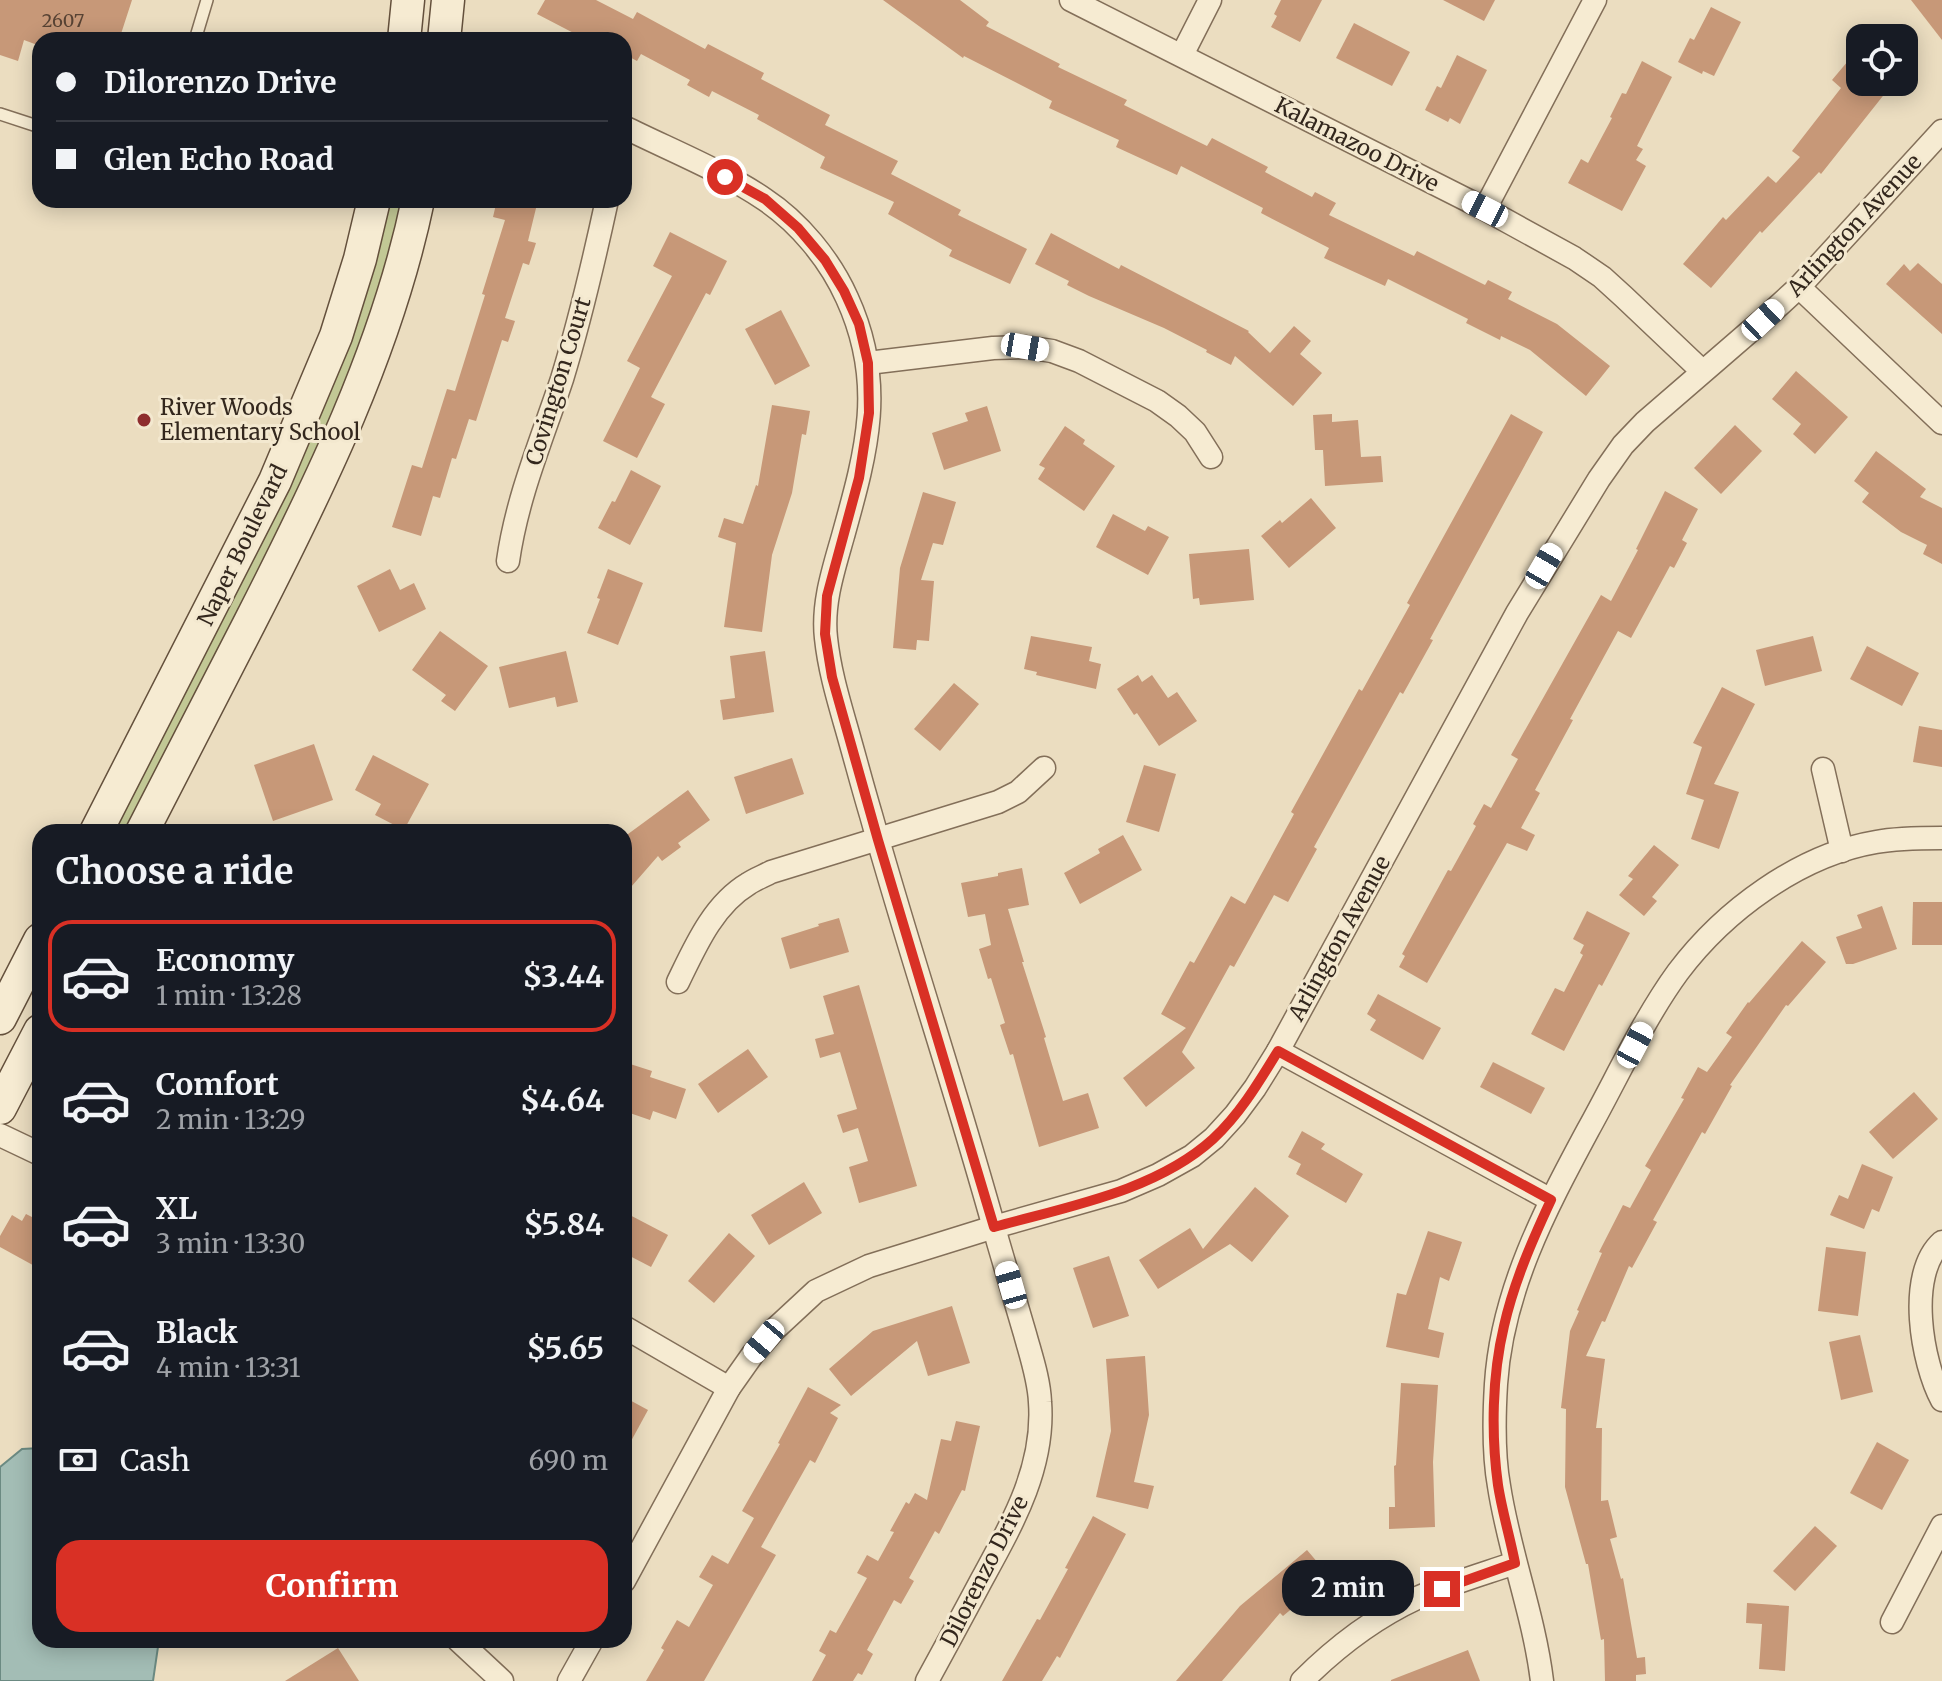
<!DOCTYPE html>
<meta charset="utf-8">
<style>
:root{--surface:#171b24;--page:#20242c;--text:#f1f3f6;--muted:#9ea1a6;--line:#363941;--accent:#d93025}
body{margin:0;font-family:Merriweather,serif;background:var(--page);color:var(--text);height:100vh;display:flex;flex-direction:column;font-size:30px;white-space:nowrap}
*{box-sizing:border-box;margin:0}
p{font-size:26px;color:var(--muted)}
.icon{flex:none;width:44px;height:44px;fill:none;stroke:currentColor;stroke-width:2;stroke-linecap:round;stroke-linejoin:round}
.map{position:relative;flex:1;overflow:hidden}
.side{position:absolute;left:32px;top:824px;width:600px;height:824px;display:flex;flex-direction:column;background:var(--surface);border-radius:24px;box-shadow:0 4px 20px #0003}
.side>*{flex:none}
.guide{position:absolute;left:32px;top:32px;width:600px;height:176px;border-radius:24px;box-shadow:0 4px 20px #0003;display:grid;align-content:center;height:176px;padding:0 24px;background:var(--surface)}
.fabs{position:absolute;left:1846px;top:24px;display:grid;gap:16px}
.fabs a{display:grid;place-items:center;width:72px;height:72px;border-radius:16px;background:var(--surface);box-shadow:0 4px 20px #0003;font-size:40px}
.end{position:absolute;width:36px;height:36px;margin:-18px;border:10px solid #d93025;background:#fff;box-shadow:0 0 0 4px #fff}
.from{border-radius:50%}
.bubble{position:absolute;height:56px;border-radius:24px;background:var(--surface);box-shadow:0 4px 20px #0003;font-size:26px;font-weight:700;line-height:56px;text-align:center}
.car{position:absolute;width:24px;height:48px;margin:-24px -12px;border-radius:10px;box-shadow:0 0 6px 2px #0007;background:linear-gradient(#fff 24%,#345 0 40%,#fff 0 76%,#345 0 86%,#fff 0)}
.guide b{display:flex;align-items:center;gap:28px;height:76px;font-size:30px}
.guide b+b{border-top:2px solid var(--line)}
.guide i{width:20px;height:20px;background:var(--text)}
ul{padding:0;list-style:none}
li{display:flex;align-items:center;gap:24px;height:112px;margin:0 16px 12px;padding:0 8px;border:4px solid transparent;border-radius:24px}
li div{flex:1}
li b{display:block;font-size:30px}
li em{font-style:normal;font-weight:700}
li.on{border-color:var(--accent)}
li>.icon{width:72px;height:72px;stroke-width:1.5}
h2{padding:0 24px;font-size:36px;line-height:96px}
.pay{display:flex;align-items:center;gap:20px;height:88px;padding:0 24px;font-size:30px}
.pay p{margin-inline-start:auto}
.button{display:flex;gap:16px;margin-top:auto;padding:16px 24px}
.button a{flex:1;height:92px;border-radius:24px;background:var(--accent);color:#fff;font-size:32px;font-weight:700;line-height:92px;text-align:center}
.map>svg:first-child{display:block}
.green{fill:#c2c895}
.water{fill:#a3bdb5;stroke:#6b8a82;stroke-width:2}
.building{fill:#c79878}
.lines{fill:none;stroke-linecap:round;stroke-linejoin:round}
.service-casing{stroke:#836f59;stroke-width:14}
.minor-casing{stroke:#836f59;stroke-width:25}
.secondary-casing{stroke:#64503c;stroke-width:35}
.service{stroke:#f6ebd2;stroke-width:11}
.minor{stroke:#f6ebd2;stroke-width:22}
.secondary{stroke:#f6ebd2;stroke-width:32}
.route{stroke:#d93025;stroke-width:10}
.poi-dot{fill:#8e2d2e;stroke:#f3e8cf;stroke-width:3}
.labels{text-anchor:middle;dominant-baseline:central;stroke-width:6;stroke-linejoin:round;paint-order:stroke}
.number-label{font-size:18px;fill:#584334}
.street-label{font-size:22px;fill:#33271d;stroke:#f3e8cf}
.poi-label{font-size:22px;fill:#33271d;stroke:#f3e8cf;text-anchor:start}
</style>
<div class="map">
<svg width="1942" height="1681" viewBox="0 0 1942 1681">
<rect width="100%" height="100%" fill="#ebddc0"/>
<!-- green -->
<path class="green" d="M389 200H406L349 387 130 832H111L308 443 329 393 354 322Z"/>
<!-- water -->
<path class="water" d="M40 1448V1640H159L153 1681H0V1467L22 1449Z"/>
<!-- building -->
<g class="building">
<path d="M0 0H132L119 40H40V46L24 40 18 61 0 55Z"/>
<path d="M545 0H596L633 19 637 12 705 49 708 44 764 73 761 79 830 115 825 125 898 161 891 174 961 210 958 215 1027 249 1010 284 949 256 952 250 888 214 894 202 820 168 825 157 757 119 759 115 712 91 709 97 687 85 690 80 641 54 637 61 624 54V40H587L537 14Z"/>
<path d="M883 0H960L989 22 986 26 1060 64 1058 67 1127 100 1124 105 1207 146 1212 138 1268 167 1265 172 1312 197 1315 192 1336 203 1329 215 1414 256 1417 251 1485 285 1488 280 1512 292 1508 299 1557 324 1610 366 1586 396 1530 350 1501 336 1500 340 1466 323 1468 319 1388 279 1385 286 1324 258 1329 248 1261 213 1263 208 1181 166 1177 175 1116 147 1119 140 1049 108 1052 101 964 56 963 58Z"/>
<path d="M1281 0H1322L1300 42 1271 27 1277 16 1274 14Z"/>
<path d="M1443 0H1495L1484 21Z"/>
<path d="M1911 0H1942V40Z"/>
<path d="M1711 7 1741 22 1714 76 1703 71 1702 74 1678 62 1690 38 1694 40Z"/>
<path d="M1354 23 1410 52 1392 86 1336 58Z"/>
<path d="M1457 55 1487 70 1460 124 1450 118 1448 122 1425 110 1437 86 1441 88Z"/>
<path d="M1642 61 1672 77 1637 146 1643 149 1636 160 1646 166 1622 211 1568 183 1581 159 1588 163 1612 118 1610 117 1622 93 1626 94Z"/>
<path d="M1848 61 1856 68 1860 63V82H1894L1821 174 1819 172 1762 233 1760 231 1711 288 1683 264 1723 217 1726 220 1768 176 1776 183 1800 157 1792 151 1841 88 1832 80Z"/>
<path d="M497 200H538L528 241 536 243 529 265 523 263 505 318 515 321 508 342 502 340 476 421 469 419 456 459 452 458 440 498 433 496 421 536 392 527 412 465 422 468 447 389 455 391 485 295 482 294 505 220 493 217Z"/>
<path d="M670 232 727 261 710 295 706 293 651 397 665 404 637 458 603 441 640 368 627 361 672 276 653 266Z"/>
<path d="M1051 233 1119 269 1121 265 1249 331 1248 332 1270 353 1294 326 1311 341 1300 354 1322 373 1293 406 1235 356 1231 365 1206 352 1207 350 1164 328 1089 296 1067 285 1069 281 1035 264Z"/>
<path d="M1918 263 1942 284V334L1886 284 1904 264 1910 271Z"/>
<path d="M781 310 810 366 775 385 745 329Z"/>
<path d="M1796 371 1848 417 1815 454 1793 434 1801 424 1772 399Z"/>
<path d="M772 405 810 411 806 435 802 434 792 493 772 555 762 632 724 627 736 543 718 537 724 518 743 524 756 485 758 486Z"/>
<path d="M987 406 1001 451 944 470 932 433 968 421 965 413Z"/>
<path d="M1332 414V422L1358 420 1361 457 1381 456 1383 482 1325 486 1323 450H1315L1313 415Z"/>
<path d="M1511 414 1543 432 1430 639 1433 640 1403 694 1400 692 1314 847 1317 849 1288 902 1274 895 1234 967 1230 965 1182 1052 1195 1068 1146 1107 1123 1078 1186 1028 1161 1014 1190 961 1194 963 1231 896 1245 904 1294 814 1291 812 1359 689 1362 691 1410 605 1407 603Z"/>
<path d="M1735 425 1762 451 1721 494 1694 468Z"/>
<path d="M1065 426 1085 440 1083 444 1115 466 1084 511 1038 479 1045 468 1039 465Z"/>
<path d="M1876 451 1926 489 1920 497 1942 508V564L1923 554 1927 545 1901 532 1862 502 1869 493 1854 481Z"/>
<path d="M631 470 661 486 630 545 598 528 612 501 615 502Z"/>
<path d="M1665 491 1698 509 1682 540 1687 543 1674 568 1670 566 1631 638 1618 631 1570 719 1573 720 1535 790 1540 793 1521 828 1535 835 1527 851 1507 843 1427 983 1399 967 1405 956 1402 954 1448 870 1451 871 1476 826 1473 824 1484 804 1491 808 1518 759 1511 755 1601 595 1611 601 1638 550 1636 549Z"/>
<path d="M923 492 956 502 943 545 933 543 921 580 934 581 929 641 917 640 916 650 893 648 900 568Z"/>
<path d="M1311 498 1336 528 1289 568 1261 536 1280 520 1282 523Z"/>
<path d="M1113 514 1145 531 1148 526 1169 537 1148 575 1096 547Z"/>
<path d="M1249 549 1254 600 1200 605 1199 598 1193 599 1189 554Z"/>
<path d="M390 569 400 590 414 583 426 609 379 632 357 586Z"/>
<path d="M608 569 643 583 618 645 587 633 600 599 597 598Z"/>
<path d="M440 631 488 666 455 711 441 701 446 695 412 670Z"/>
<path d="M1031 636 1092 647 1089 661 1101 664 1096 689 1036 675 1037 672 1024 669Z"/>
<path d="M1813 636 1822 671 1765 686 1756 650Z"/>
<path d="M1867 646 1919 673 1902 706 1850 679Z"/>
<path d="M566 651 578 702 557 707 555 697 509 708 499 667Z"/>
<path d="M765 651 774 712 723 720 720 700 735 698 730 656Z"/>
<path d="M1138 675 1142 682 1152 675 1168 698 1177 692 1197 721 1159 746 1137 713 1134 715 1117 689Z"/>
<path d="M954 683 979 704 940 751 914 729Z"/>
<path d="M1722 687 1755 704 1714 784 1739 792 1719 849 1691 839 1704 800 1686 794 1702 747 1693 743Z"/>
<path d="M1919 726 1942 730V767L1913 762Z"/>
<path d="M314 744 333 800 273 821 254 765Z"/>
<path d="M373 755 429 784 404 830 375 815 381 804 355 790Z"/>
<path d="M792 758 804 794 746 814 734 777Z"/>
<path d="M1144 765 1176 774 1159 832 1126 822Z"/>
<path d="M688 790 710 820 678 843 681 847 662 861 658 856 624 895V837Z"/>
<path d="M1123 835 1142 870 1080 904 1064 873 1100 853 1098 849Z"/>
<path d="M1654 845 1679 865 1652 897 1657 901 1644 916 1619 895 1633 879 1628 876Z"/>
<path d="M1022 868 1029 905 1008 909 1024 962H1022L1046 1037 1044 1038 1063 1101 1088 1093 1099 1128 1039 1147 1013 1054 1010 1055 1000 1025 1005 1023 991 978 988 979 979 949 991 945 985 914 968 917 961 883 998 876V873Z"/>
<path d="M1913 902H1942V945H1912Z"/>
<path d="M1882 906 1897 949 1853 964H1846L1836 937 1862 928 1857 915Z"/>
<path d="M1587 911 1630 933 1602 986 1599 984 1564 1051 1531 1034 1555 988 1564 992 1583 955 1580 953 1584 945 1573 939Z"/>
<path d="M839 918 849 952 790 969 781 938 819 926 818 924Z"/>
<path d="M1802 941 1826 962 1788 1006 1786 1005 1730 1085 1732 1086 1705 1134 1702 1132 1653 1220 1657 1222 1632 1268 1629 1266 1605 1322 1602 1321 1586 1356 1605 1359 1596 1428H1602L1601 1501 1608 1500 1617 1537 1610 1539 1621 1579 1623 1578 1637 1658 1645 1657 1646 1674 1636 1675V1681H1605L1604 1639 1601 1640 1588 1564H1586L1565 1487 1566 1409 1561 1408 1570 1331 1579 1311 1577 1310 1602 1253 1599 1252 1623 1205 1630 1208 1651 1170 1645 1166 1684 1099 1681 1098 1698 1067 1707 1072 1732 1037 1726 1033 1748 1002 1749 1003Z"/>
<path d="M859 985 917 1186 859 1203 849 1167 868 1161 858 1128 843 1133 837 1115 857 1109 840 1052 820 1058 815 1039 834 1034 823 996Z"/>
<path d="M1378 994 1441 1028 1423 1060 1370 1030 1376 1020 1367 1014Z"/>
<path d="M748 1049 768 1077 718 1113 698 1084Z"/>
<path d="M1493 1062 1545 1088 1531 1114 1480 1087Z"/>
<path d="M627 1063 652 1071 650 1077 686 1089 676 1119 653 1111 650 1120 624 1111V1072Z"/>
<path d="M1914 1092 1938 1119 1893 1159 1869 1132Z"/>
<path d="M1302 1131 1325 1144 1321 1149 1363 1174 1346 1203 1296 1174 1301 1164 1288 1157Z"/>
<path d="M1862 1164 1893 1177 1879 1212 1872 1209 1864 1229 1830 1215 1839 1195 1848 1199Z"/>
<path d="M804 1182 822 1213 769 1245 751 1215Z"/>
<path d="M1255 1187 1289 1216 1252 1262 1230 1244 1158 1289 1139 1260 1190 1228 1203 1249Z"/>
<path d="M624 1212 668 1235 651 1267 624 1253Z"/>
<path d="M26 1214 40 1221V1269L0 1247V1236L12 1215 22 1221Z"/>
<path d="M1428 1231 1462 1242 1449 1281 1440 1277 1428 1329 1444 1333 1439 1358 1386 1347 1397 1293 1406 1295Z"/>
<path d="M729 1233 755 1256 714 1303 688 1281Z"/>
<path d="M1826 1247 1866 1252 1858 1316 1818 1311Z"/>
<path d="M1109 1256 1129 1316 1093 1328 1073 1268Z"/>
<path d="M952 1306 970 1363 928 1376 917 1341 851 1396 829 1369 873 1331Z"/>
<path d="M1860 1335 1873 1392 1841 1400 1829 1342Z"/>
<path d="M1145 1356 1149 1415 1134 1482 1154 1486 1148 1509 1096 1497 1111 1431 1106 1359Z"/>
<path d="M1401 1383 1438 1385 1433 1462 1435 1527 1389 1529V1507H1395L1394 1466 1396 1465Z"/>
<path d="M808 1387 841 1405 830 1413 838 1418 815 1463 810 1460 761 1547 776 1555 704 1681H646L664 1650 661 1648 677 1620 689 1627 713 1585 699 1577 712 1555 728 1564 754 1518 742 1511 780 1444 778 1443Z"/>
<path d="M624 1397 648 1410 624 1454Z"/>
<path d="M956 1421 980 1426 965 1491 962 1490 939 1534 935 1531 909 1578 914 1581 901 1604 894 1600 867 1650 873 1654 862 1675 858 1673 853 1681H812L826 1655 819 1651 830 1630 836 1633 867 1578 857 1573 867 1555 878 1561 894 1532 890 1531 906 1502 909 1504 915 1493 927 1500 941 1439 951 1441Z"/>
<path d="M1877 1442 1909 1460 1882 1510 1850 1493Z"/>
<path d="M1093 1516 1126 1534 1060 1658 1057 1656 1042 1681H1002L1037 1619 1040 1620 1068 1569 1065 1568Z"/>
<path d="M1815 1526 1837 1546 1795 1591 1773 1571Z"/>
<path d="M1307 1550 1330 1577 1283 1616 1280 1613 1222 1681H1176L1240 1606Z"/>
<path d="M1747 1603 1789 1606 1785 1671 1759 1669 1762 1624 1746 1623Z"/>
<path d="M338 1648 359 1681H285Z"/>
<path d="M1468 1650 1480 1681H1391V1680Z"/>
</g>
<g class="lines">
<!-- service casing -->
<g class="service-casing">
<g id="service">
<path d="M195 40 207 0"/>
<path d="M0 114 40 127"/>
</g>
</g>
<!-- minor casing -->
<g class="minor-casing">
<g id="minor">
<path d="M1071 0 1485 209 1574 258 1602 277 1624 297 1702 371"/>
<path d="M1182 55 1210 0"/>
<path d="M624 127C668 149 723 171 764 199 799 222 830 260 847 298 886 383 867 450 843 536 834 568 822 603 826 638 829 667 837 695 845 723 854 754 862 785 871 815 911 958 959 1099 998 1242 1007 1273 1016 1303 1025 1334 1031 1356 1039 1379 1040 1402 1045 1468 1011 1526 981 1581 963 1615 945 1648 927 1681"/>
<path d="M1485 209 1595 0"/>
<path d="M1799 287 1942 423"/>
<path d="M868 363 993 348 1025 347 1052 351 1079 361 1157 401 1178 416 1195 432 1211 457"/>
<path d="M508 561C517 497 542 439 562 379 580 320 594 260 607 200"/>
<path d="M1823 769 1842 851"/>
<path d="M678 982C695 947 713 905 748 884 755 879 764 876 771 872L998 802 1018 792 1044 768"/>
<path d="M1278 1051 1551 1200"/>
<path d="M0 1135 40 1154"/>
<path d="M1942 1242C1906 1274 1922 1363 1942 1400"/>
<path d="M624 1327 729 1388"/>
<path d="M624 1581 729 1388 753 1354 775 1329 816 1291 869 1266 994 1227 1121 1191 1158 1175 1192 1156 1214 1138 1235 1115 1255 1088 1278 1051 1517 613 1599 479 1623 445 1645 422 1763 320 1799 287 1942 131"/>
<path d="M1892 1622 1942 1526"/>
<path d="M458 1640 502 1681"/>
<path d="M569 1681 592 1640"/>
<path d="M1302 1681C1335 1648 1374 1618 1417 1598 1448 1584 1483 1574 1515 1563"/>
<path d="M1542 1681C1534 1615 1509 1552 1499 1486 1493 1453 1494 1417 1496 1384 1502 1291 1545 1210 1588 1130 1617 1078 1643 1020 1678 972 1724 911 1799 855 1876 842 1897 838 1920 838 1942 838"/>
</g>
</g>
<!-- secondary casing -->
<g class="secondary-casing">
<g id="secondary">
<path d="M404 40 408 0"/>
<path d="M444 40 448 0"/>
<path d="M96 832 275 481 336 336 360 259 374 200"/>
<path d="M142 832C178 762 214 692 250 622 319 487 387 349 418 200"/>
<path d="M0 1018 40 940"/>
<path d="M0 1108 40 1031"/>
</g>
</g>
<!-- service -->
<use href="#service" class="service"/>
<!-- minor -->
<use href="#minor" class="minor"/>
<!-- secondary -->
<use href="#secondary" class="secondary"/>
</g>
<g class="lines">
<!-- route -->
<path class="route" d="M725 177 765 199 798 228 825 260 844 291 859 324 868 363 869 413 859 478 827 596 825 634 832 677 878 840 994 1227C1066 1207 1156 1191 1213 1139 1240 1114 1259 1082 1278 1051L1551 1200C1532 1241 1514 1282 1504 1326 1492 1376 1491 1434 1498 1485 1502 1511 1510 1537 1515 1563L1442 1589"/>
</g>
<!-- markers -->
<circle class="poi-dot" cx="144" cy="420" r="8"/>
<g class="labels">
<!-- number labels -->
<g class="number-label">
<text x="63" y="20">2607</text>
</g>
<!-- street labels -->
<g class="street-label">
<text transform="translate(1357 144) rotate(27)">Kalamazoo Drive</text>
<text transform="translate(1854 225) rotate(-47)">Arlington Avenue</text>
<text transform="translate(558 381) rotate(-73)">Covington Court</text>
<text transform="translate(242 545) rotate(-64)">Naper Boulevard</text>
<text transform="translate(1339 938) rotate(-61)">Arlington Avenue</text>
<text transform="translate(984 1571) rotate(-63)">Dilorenzo Drive</text>
</g>
<!-- poi labels -->
<g class="poi-label">
<text x="160" y="407">River Woods<tspan x="160" dy="25">Elementary School</tspan></text>
</g>
</g>
</svg>
<div class="fabs">
<a><svg class="icon" aria-label="locate" viewBox="0 0 24 24"><circle cx="12" cy="12" r="6"/><path d="M12 2v4M12 18v4M2 12h4M18 12h4"/></svg></a>
</div>
<i class="end from" style="left:725px;top:177px"></i>
<i class="end" style="left:1442px;top:1589px"></i>
<div class="bubble" style="left:1282px;top:1560px;width:132px">2 min</div>
<i class="car" style="left:1485px;top:209px;rotate:297deg"></i>
<i class="car" style="left:1763px;top:320px;rotate:47deg"></i>
<i class="car" style="left:1025px;top:347px;rotate:100deg"></i>
<i class="car" style="left:1544px;top:566px;rotate:30deg"></i>
<i class="car" style="left:1635px;top:1045px;rotate:28deg"></i>
<i class="car" style="left:1011px;top:1285px;rotate:344deg"></i>
<i class="car" style="left:764px;top:1341px;rotate:220deg"></i>
<div class="guide">
<b><i class="from"></i>Dilorenzo Drive</b>
<b><i></i>Glen Echo Road</b>
</div>
<section class="side">
<h2>Choose a ride</h2>
<ul>
<li class="on"><svg class="icon" aria-label="car" viewBox="0 0 24 24"><path d="M5 17H2v-5l4-1 3-4h7l3 4 3 1v5h-3M9 17h6M6 11h13"/><circle cx="7" cy="17" r="2"/><circle cx="17" cy="17" r="2"/></svg><div><b>Economy</b><p>1 min · 13:28</p></div><em>$3.44</em></li>
<li><svg class="icon" aria-label="car" viewBox="0 0 24 24"><path d="M5 17H2v-5l4-1 3-4h7l3 4 3 1v5h-3M9 17h6M6 11h13"/><circle cx="7" cy="17" r="2"/><circle cx="17" cy="17" r="2"/></svg><div><b>Comfort</b><p>2 min · 13:29</p></div><em>$4.64</em></li>
<li><svg class="icon" aria-label="car" viewBox="0 0 24 24"><path d="M5 17H2v-5l4-1 3-4h7l3 4 3 1v5h-3M9 17h6M6 11h13"/><circle cx="7" cy="17" r="2"/><circle cx="17" cy="17" r="2"/></svg><div><b>XL</b><p>3 min · 13:30</p></div><em>$5.84</em></li>
<li><svg class="icon" aria-label="car" viewBox="0 0 24 24"><path d="M5 17H2v-5l4-1 3-4h7l3 4 3 1v5h-3M9 17h6M6 11h13"/><circle cx="7" cy="17" r="2"/><circle cx="17" cy="17" r="2"/></svg><div><b>Black</b><p>4 min · 13:31</p></div><em>$5.65</em></li>
</ul>
<div class="pay"><svg class="icon" aria-label="cash" viewBox="0 0 24 24"><path d="M3 7h18v10H3z"/><circle cx="12" cy="12" r="2"/></svg>Cash<p>690 m</p></div>
<div class="button"><a>Confirm</a></div>
</section>
</div>
